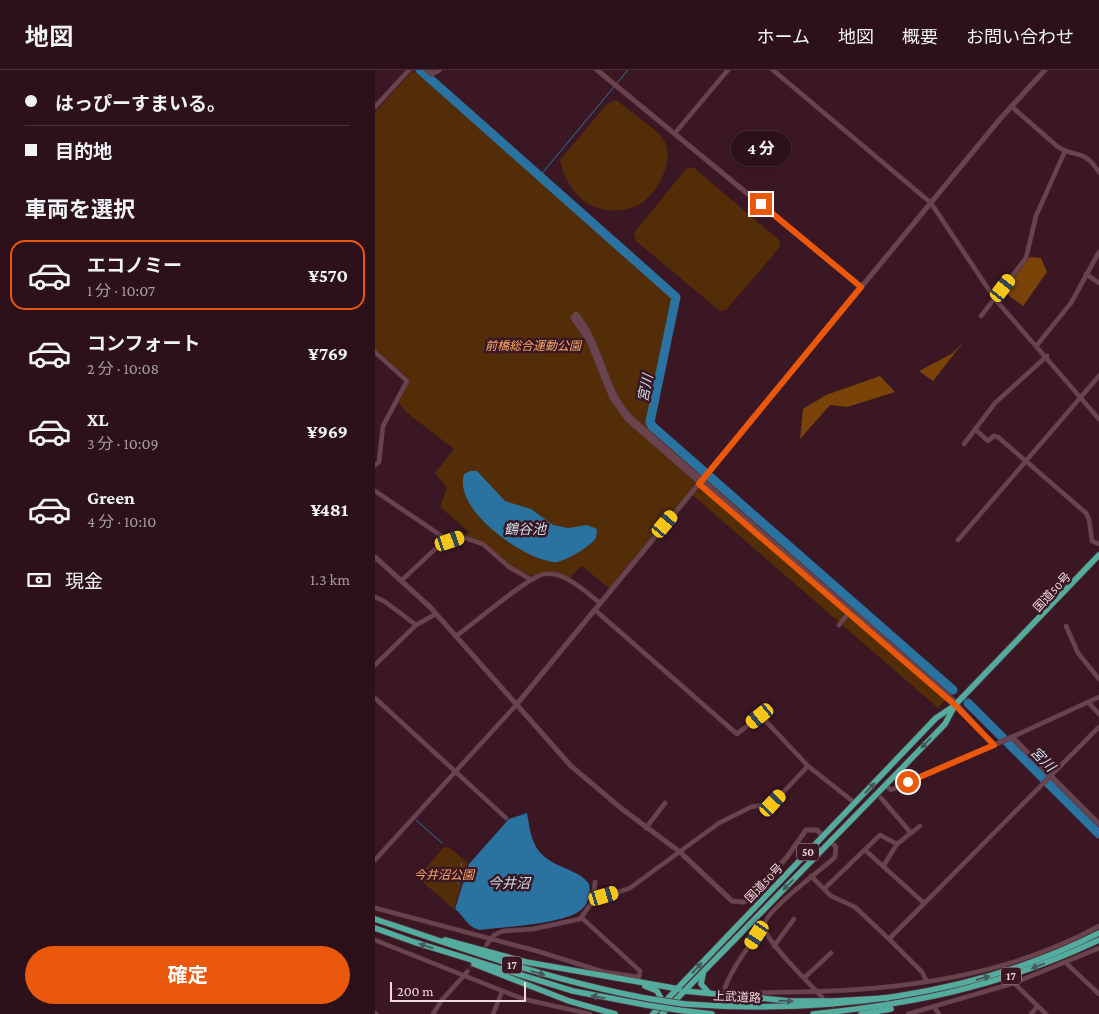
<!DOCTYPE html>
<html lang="ja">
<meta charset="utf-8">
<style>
:root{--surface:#2c111a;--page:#381f27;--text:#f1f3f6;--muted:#a69da2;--line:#483139;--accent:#ea580c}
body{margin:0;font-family:"Crimson Pro","Noto Sans JP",serif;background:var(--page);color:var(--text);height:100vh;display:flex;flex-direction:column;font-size:19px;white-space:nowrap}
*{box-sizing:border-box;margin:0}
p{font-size:16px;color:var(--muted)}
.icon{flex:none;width:28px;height:28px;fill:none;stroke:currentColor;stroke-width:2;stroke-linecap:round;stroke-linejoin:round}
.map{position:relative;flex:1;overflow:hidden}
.drawer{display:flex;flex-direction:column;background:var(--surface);width:375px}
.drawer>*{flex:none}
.guide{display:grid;align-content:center;height:110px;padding:0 25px;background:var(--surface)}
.scale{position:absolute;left:15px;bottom:12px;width:136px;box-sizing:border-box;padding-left:5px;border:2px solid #f2d9e0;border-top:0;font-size:14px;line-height:18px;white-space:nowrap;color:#f2d9e0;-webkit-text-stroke:4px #3b1723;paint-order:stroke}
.end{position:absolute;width:22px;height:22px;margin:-11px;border:6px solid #ea580c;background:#fff;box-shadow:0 0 0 2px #fff}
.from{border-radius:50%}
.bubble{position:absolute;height:35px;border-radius:18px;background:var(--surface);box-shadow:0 1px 4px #0004,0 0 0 1px var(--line);font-size:16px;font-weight:700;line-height:35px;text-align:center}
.car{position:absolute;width:15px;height:30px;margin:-15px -8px;border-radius:6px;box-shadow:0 0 4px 1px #0007;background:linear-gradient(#f5c518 24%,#345 0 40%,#f5c518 0 76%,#345 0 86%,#f5c518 0)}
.guide b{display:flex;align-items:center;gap:18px;height:48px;font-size:19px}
.guide b+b{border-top:1px solid var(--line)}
.guide i{width:12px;height:12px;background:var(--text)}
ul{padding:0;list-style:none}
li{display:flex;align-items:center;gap:15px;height:70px;margin:0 10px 8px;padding:0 15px;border:2px solid transparent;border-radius:15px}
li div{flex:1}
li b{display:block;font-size:19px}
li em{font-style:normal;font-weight:700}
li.current{border-color:var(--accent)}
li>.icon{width:45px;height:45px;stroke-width:1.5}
h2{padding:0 25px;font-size:22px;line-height:60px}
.pay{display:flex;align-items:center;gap:12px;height:55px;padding:0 25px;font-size:19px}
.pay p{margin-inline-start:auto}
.primary-button{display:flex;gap:10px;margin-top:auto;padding:10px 25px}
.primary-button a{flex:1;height:58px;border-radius:30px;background:var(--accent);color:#fff;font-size:20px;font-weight:700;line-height:58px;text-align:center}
header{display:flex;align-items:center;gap:30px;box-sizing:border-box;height:70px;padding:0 25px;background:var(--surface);border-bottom:1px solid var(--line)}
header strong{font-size:24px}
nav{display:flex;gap:28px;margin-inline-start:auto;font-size:18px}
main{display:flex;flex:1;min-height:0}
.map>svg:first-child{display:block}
.green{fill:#522d08}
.forest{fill:#7a4308}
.water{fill:#2a73a0}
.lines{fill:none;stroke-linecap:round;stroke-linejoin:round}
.stream{stroke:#2a73a0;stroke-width:1}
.river{stroke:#2a73a0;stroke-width:9}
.minor-tunnel{stroke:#56343f;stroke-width:4;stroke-dasharray:4 2;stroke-linecap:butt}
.minor-casing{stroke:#523640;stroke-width:5}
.tertiary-casing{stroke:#523640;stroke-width:5.5}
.trunk-casing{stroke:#523640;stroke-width:7}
.minor{stroke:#6b434f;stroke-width:4}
.tertiary{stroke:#6b434f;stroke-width:4.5}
.trunk{stroke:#54ac9e;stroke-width:5.5}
.trunk-bridge-casing{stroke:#523640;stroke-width:7;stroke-linecap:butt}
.trunk-bridge{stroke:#54ac9e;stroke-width:5.5}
.oneway{fill:#465a5a}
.route{stroke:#ea580c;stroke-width:6}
.labels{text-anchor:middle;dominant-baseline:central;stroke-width:5;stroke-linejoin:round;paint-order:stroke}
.shield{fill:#3b1723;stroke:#bb9fa7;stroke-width:1}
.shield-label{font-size:11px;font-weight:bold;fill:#f2d9e0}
.park-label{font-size:12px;font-style:italic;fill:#f9ab69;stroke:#3b1723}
.street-label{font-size:12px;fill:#f2d9e0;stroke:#3b1723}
.water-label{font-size:14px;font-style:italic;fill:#c9deed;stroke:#3b1723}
</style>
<header>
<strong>地図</strong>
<nav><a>ホーム</a><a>地図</a><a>概要</a><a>お問い合わせ</a></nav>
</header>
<main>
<section class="drawer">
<div class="guide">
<b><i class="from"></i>はっぴーすまいる。</b>
<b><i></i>目的地</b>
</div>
<h2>車両を選択</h2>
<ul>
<li class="current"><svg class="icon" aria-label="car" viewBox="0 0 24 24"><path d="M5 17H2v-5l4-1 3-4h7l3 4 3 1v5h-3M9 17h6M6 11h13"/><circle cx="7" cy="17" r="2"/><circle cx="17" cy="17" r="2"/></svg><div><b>エコノミー</b><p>1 分 · 10:07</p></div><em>¥570</em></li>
<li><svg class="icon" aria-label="car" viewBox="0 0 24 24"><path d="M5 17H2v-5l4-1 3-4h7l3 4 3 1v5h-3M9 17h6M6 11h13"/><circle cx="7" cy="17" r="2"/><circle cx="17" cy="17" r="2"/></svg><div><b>コンフォート</b><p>2 分 · 10:08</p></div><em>¥769</em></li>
<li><svg class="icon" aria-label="car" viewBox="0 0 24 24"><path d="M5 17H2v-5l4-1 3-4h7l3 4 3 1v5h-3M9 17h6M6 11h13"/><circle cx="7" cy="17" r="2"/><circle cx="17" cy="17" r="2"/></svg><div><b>XL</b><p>3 分 · 10:09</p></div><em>¥969</em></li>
<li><svg class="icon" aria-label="car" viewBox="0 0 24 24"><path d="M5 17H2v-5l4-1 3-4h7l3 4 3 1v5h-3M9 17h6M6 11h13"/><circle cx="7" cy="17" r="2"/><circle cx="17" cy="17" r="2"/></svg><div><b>Green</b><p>4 分 · 10:10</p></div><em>¥481</em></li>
</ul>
<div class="pay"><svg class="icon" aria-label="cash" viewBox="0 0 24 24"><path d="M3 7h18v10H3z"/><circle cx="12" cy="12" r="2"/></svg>現金<p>1.3 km</p></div>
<div class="primary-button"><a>確定</a></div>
</section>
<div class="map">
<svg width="724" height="944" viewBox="0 0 724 944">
<rect width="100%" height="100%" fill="#3b1723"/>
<!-- green -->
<g class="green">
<path d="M38 0 300 228 273 356 577 623 563 638 314 422 234 518 207 496 197 505 196 508 170 502 157 506 135 496 109 473 89 466 94 462 65 437 72 418 60 403 79 379 31 342 22 331 33 314V308L0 279V42Z"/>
<path d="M241 30C252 39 282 59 288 69 302 89 281 128 261 136 223 151 192 127 185 90L232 34Z"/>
<path d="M318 97 404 170 405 177 351 240 345 241 261 171 259 163 311 99Z"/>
<path d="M73 777 93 793 79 839 43 808 68 778Z"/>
</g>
<!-- forest -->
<g class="forest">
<path d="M655 187 666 188 672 202 648 236 628 221Z"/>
<path d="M590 270 558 311 544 301 578 283Z"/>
<path d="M505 306 520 322 472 337 455 335 425 369 428 339 451 325Z"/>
</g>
<!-- water -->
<g class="water">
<path d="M95 401H102L130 431 156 439 178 455 193 458 212 455 222 459 221 468C216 476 187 494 178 492 147 488 78 440 89 404Z"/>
<path d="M152 743C157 775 160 786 192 799 201 803 208 806 214 814 216 822 214 833 207 839 192 854 127 857 105 860 92 857 90 847 80 839L94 794 134 749Z"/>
</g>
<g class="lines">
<!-- stream -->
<g class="stream">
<path d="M164 107 253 0"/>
<path d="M41 750 67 773"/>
<path d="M83 814 87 793"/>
</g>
<!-- river -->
<g class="river">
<path d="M45 0 301 227 275 352 277 356 578 620"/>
<path d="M593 633 724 764"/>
</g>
<!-- minor-tunnel -->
<g class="minor-tunnel">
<path d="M92 902 112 874"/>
<path d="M453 933 463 944"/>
</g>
<!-- minor casing -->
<g class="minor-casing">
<g id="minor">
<path d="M398 0 556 133 620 229 724 349"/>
<path d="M636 36 683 77C702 89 707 77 724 102"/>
<path d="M0 37 34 0"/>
<path d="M300 63 353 0"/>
<path d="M711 204 724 213"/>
<path d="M606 246 651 188 661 146 690 81"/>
<path d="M662 275 696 233 724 182"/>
<path d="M0 282 32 311 8 356 4 392 0 395"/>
<path d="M600 359 613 371 619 366 623 367 711 443 714 449 717 471 724 474"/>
<path d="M589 374 620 333 672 286"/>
<path d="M0 421 71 469 75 471 87 467 108 474 134 497 155 509"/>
<path d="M583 470 724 306"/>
<path d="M27 510 71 469"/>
<path d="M0 527 9 531 41 555 61 544"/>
<path d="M220 540 362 664 385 646"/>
<path d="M464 555 475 541"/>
<path d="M691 556 703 583 724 609"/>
<path d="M81 566C97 555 154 506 169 504 188 500 211 522 225 533"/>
<path d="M0 595 41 555"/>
<path d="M0 628 131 748"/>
<path d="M714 633 724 644"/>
<path d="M384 644 433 696 480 733"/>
<path d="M637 667 724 627"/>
<path d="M510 715 516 720 619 675"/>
<path d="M506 728 536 763"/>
<path d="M271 758 290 733"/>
<path d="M522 774 545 756"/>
<path d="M490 780 549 833"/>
<path d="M0 790 142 634"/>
<path d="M509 795 522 774 505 765 449 819 456 826 480 837 514 869 724 657"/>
<path d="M436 806 449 819"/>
<path d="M218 831 220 812"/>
<path d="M0 838 162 881 229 902 264 907 265 901 207 848"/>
<path d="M389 859C376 871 356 900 350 918L352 922C374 924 395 922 417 922 522 921 631 907 724 856"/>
<path d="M514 869 547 902 551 910"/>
<path d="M0 870 148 929 215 944"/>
<path d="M112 874 119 865 128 861 158 859 205 849 218 831 255 818 344 753 376 737 398 733 433 696"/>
<path d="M399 876 419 849"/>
<path d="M691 893 724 924"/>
<path d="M429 908 456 883"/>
<path d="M639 913 671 944"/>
<path d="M447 927C436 915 389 870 389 856 389 841 448 799 460 787L461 777 456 772"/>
<path d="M559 937 564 944"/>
<path d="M0 943 1 944"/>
<path d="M58 944 67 930 92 902"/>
<path d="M118 944 127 922"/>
<path d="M533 944 639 913 724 878"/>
<path d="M656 944 662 937"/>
</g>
</g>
<!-- tertiary casing -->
<g class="tertiary-casing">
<g id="tertiary">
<path d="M52 0 57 4 64 0"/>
<path d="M222 0 486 217"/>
<path d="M0 487 55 537 196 696 247 739 305 782 357 831 369 832 375 828 412 787 431 760H442L448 766"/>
<path d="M142 634 625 49 670 0"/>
<path d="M580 635 252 349 237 328 214 271 198 248 201 244C227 274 228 318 255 347L574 626 619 675 637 667 724 754"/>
</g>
</g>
<!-- trunk casing -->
<g class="trunk-casing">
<g id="trunk">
<path d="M0 849C91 880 181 912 276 929"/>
<path d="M0 858 39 872 198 921 271 935"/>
<path d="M70 870 151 892 304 919"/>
<path d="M99 894 194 931 240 944"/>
<path d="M328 904 326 914 334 923"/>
<path d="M270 916 282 921 289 934"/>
<path d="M309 921 415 931H459L512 928"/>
<path d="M309 934C449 944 598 927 724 863"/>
<path d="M303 940 337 944"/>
<path d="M278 944 561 648 579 636"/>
<path d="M287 944 570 654 580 635 724 485"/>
<path d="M438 944C545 933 626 916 724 870"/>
<path d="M486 944 516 939"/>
</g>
</g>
<!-- minor -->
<use href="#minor" class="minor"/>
<!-- tertiary -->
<use href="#tertiary" class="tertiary"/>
<!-- trunk -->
<use href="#trunk" class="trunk"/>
<!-- trunk-bridge casing -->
<g class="trunk-bridge-casing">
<g id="trunk-bridge">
<path d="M276 929 309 934"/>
<path d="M271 935 303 940"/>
</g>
</g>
<!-- trunk-bridge -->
<use href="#trunk-bridge" class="trunk-bridge"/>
</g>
<!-- one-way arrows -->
<defs><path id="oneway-solid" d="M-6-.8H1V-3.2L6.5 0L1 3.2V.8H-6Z" transform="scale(1.25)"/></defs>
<g class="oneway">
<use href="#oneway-solid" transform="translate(551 673) rotate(134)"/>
<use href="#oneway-solid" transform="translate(495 718) rotate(-46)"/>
<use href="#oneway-solid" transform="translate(413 815) rotate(134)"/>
<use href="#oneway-solid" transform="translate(51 876) rotate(-163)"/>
<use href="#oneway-solid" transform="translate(663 896) rotate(159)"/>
<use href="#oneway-solid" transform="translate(322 898) rotate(-47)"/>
<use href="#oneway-solid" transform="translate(163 903) rotate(16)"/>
<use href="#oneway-solid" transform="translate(608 908) rotate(-16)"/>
<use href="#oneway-solid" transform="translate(223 927) rotate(-168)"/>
<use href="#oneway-solid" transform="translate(411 931) rotate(2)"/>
</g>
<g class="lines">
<!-- route -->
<path class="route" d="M386 134 486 217 324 414 580 635 619 675 533 712"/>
</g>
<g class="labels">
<!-- shield labels -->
<g class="shield">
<rect x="422" y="773.5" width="22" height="17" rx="4"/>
<rect x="127" y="886.5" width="20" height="17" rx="4"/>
<rect x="626" y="897.5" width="20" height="17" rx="4"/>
</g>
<g class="shield-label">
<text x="433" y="782">50</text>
<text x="137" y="895">17</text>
<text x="636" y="906">17</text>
</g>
<!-- park labels -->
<g class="park-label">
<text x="158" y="276">前橋総合運動公園</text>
<text x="69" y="805">今井沼公園</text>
</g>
<!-- street labels -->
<g class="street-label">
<text transform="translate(677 522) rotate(-47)">国道50号</text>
<text transform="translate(389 813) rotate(-46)">国道50号</text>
<text transform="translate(362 927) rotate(3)">上武道路</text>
</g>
<!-- water labels -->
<g class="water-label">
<text transform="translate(270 318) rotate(-79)">宮川</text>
<text x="150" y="459">鶴谷池</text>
<text transform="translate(668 689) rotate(45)">宮川</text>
<text x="134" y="813">今井沼</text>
</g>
</g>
</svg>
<div class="scale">200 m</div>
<i class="end from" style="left:533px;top:712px"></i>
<i class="end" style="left:386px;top:134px"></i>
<div class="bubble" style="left:356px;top:61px;width:60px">4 分</div>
<i class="car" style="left:628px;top:218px;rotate:37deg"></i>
<i class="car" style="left:290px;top:454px;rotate:40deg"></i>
<i class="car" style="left:75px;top:471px;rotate:71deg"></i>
<i class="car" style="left:385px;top:646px;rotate:231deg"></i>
<i class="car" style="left:398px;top:733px;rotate:43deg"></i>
<i class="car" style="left:229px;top:826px;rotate:73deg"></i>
<i class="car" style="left:382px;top:865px;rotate:213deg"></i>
</div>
</main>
